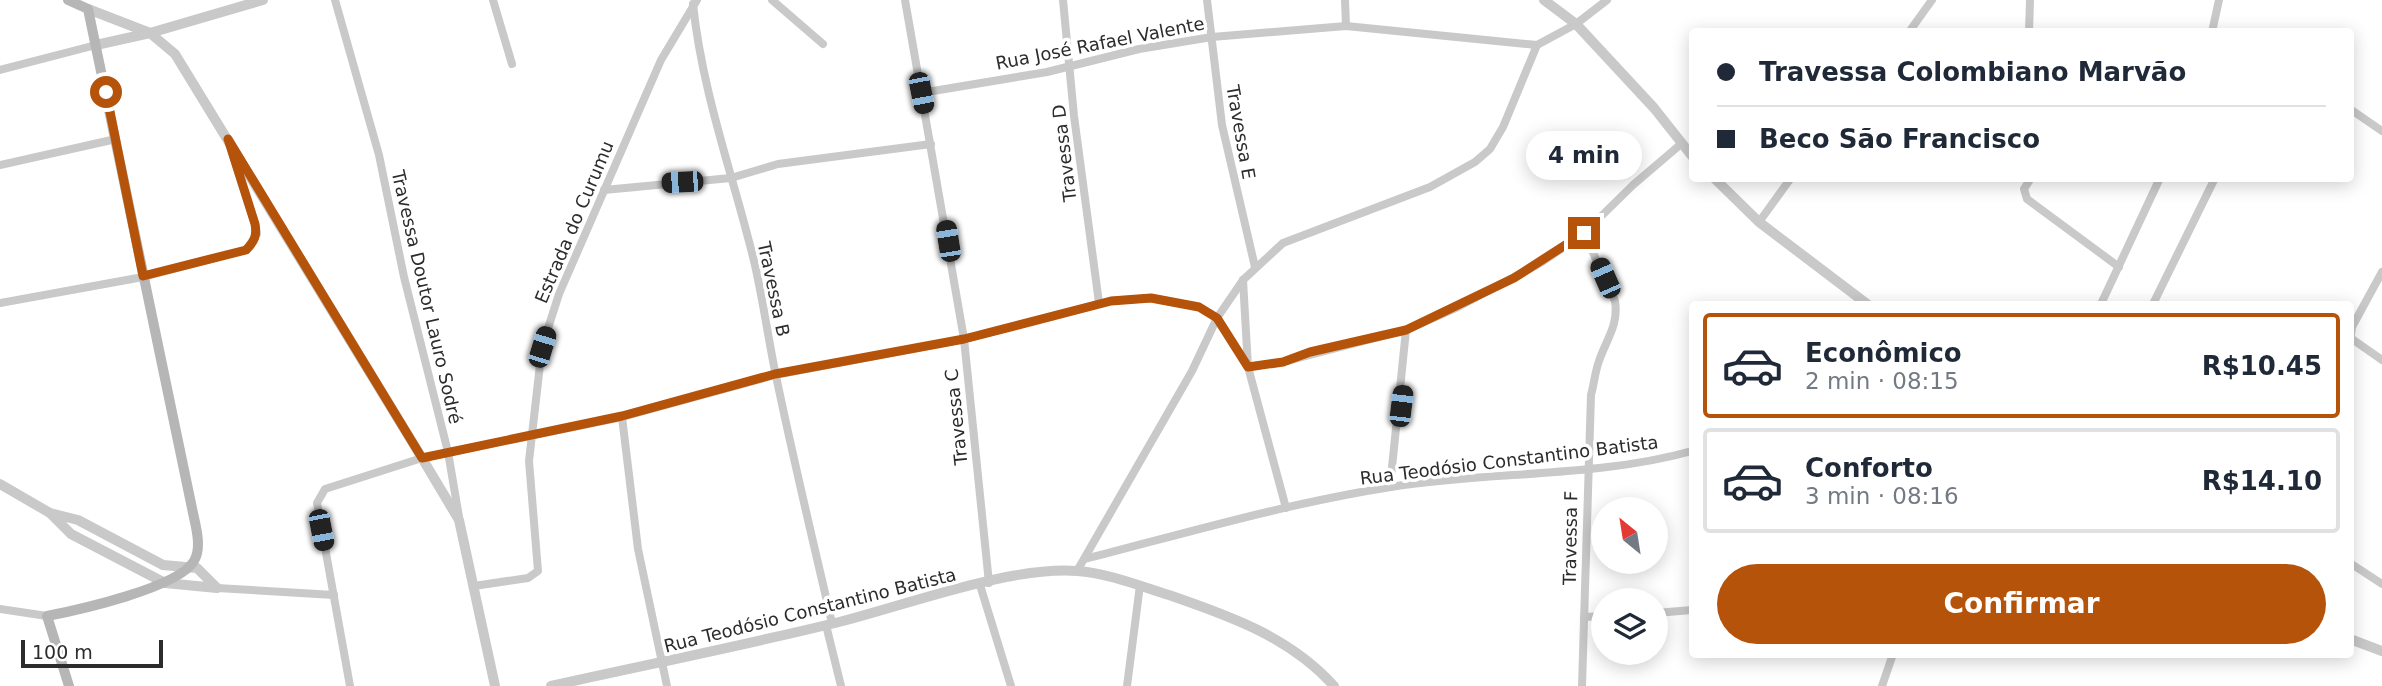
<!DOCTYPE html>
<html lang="pt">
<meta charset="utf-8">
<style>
:root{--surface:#fff;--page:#f6f6f7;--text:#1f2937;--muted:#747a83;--line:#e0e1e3;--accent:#b45309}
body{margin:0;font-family:"DejaVu Sans",sans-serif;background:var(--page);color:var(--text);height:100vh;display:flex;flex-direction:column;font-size:26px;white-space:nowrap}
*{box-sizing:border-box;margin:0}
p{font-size:23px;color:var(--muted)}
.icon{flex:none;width:38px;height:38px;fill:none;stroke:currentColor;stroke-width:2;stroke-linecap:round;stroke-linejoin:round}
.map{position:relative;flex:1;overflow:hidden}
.sheet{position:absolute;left:1689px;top:301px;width:665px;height:357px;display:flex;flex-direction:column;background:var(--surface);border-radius:7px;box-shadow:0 4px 18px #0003}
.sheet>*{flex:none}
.top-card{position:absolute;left:1689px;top:28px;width:665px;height:154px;border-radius:7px;box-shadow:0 4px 18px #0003;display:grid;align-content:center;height:154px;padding:0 28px;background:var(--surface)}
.needle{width:46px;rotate:330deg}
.tools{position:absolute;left:1591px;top:497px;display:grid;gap:14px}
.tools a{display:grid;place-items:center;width:77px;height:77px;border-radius:50%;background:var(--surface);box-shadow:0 4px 18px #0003;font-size:35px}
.scale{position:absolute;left:21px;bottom:18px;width:142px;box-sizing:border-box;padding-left:7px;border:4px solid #2c2c2c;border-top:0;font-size:19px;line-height:24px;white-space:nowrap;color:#2c2c2c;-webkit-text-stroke:5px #fff;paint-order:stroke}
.end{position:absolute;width:32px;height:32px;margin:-16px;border:9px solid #b45309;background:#fff;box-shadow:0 0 0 4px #fff}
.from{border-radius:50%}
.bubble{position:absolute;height:49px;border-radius:24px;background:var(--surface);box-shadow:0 4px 18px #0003;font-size:23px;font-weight:700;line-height:49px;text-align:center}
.car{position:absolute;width:21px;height:42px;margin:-21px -10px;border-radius:9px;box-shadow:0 0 5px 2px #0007;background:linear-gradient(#222 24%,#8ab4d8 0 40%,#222 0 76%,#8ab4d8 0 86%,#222 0)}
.top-card b{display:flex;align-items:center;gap:24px;height:66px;font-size:26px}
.top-card b+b{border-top:2px solid var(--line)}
.top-card i{width:18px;height:18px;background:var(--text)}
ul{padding:12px 0 0;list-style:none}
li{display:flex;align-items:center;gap:21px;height:105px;margin:0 14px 10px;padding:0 14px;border:4px solid var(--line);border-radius:7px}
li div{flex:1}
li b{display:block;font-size:26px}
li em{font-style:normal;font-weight:700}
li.selected{border-color:var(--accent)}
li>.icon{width:63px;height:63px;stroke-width:1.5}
.cta{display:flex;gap:14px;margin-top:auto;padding:14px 28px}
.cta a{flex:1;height:80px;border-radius:42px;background:var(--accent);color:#fff;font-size:28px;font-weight:700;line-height:80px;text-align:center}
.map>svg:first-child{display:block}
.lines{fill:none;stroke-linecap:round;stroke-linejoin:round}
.minor{stroke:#c9c9c9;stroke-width:8}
.tertiary{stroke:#c9c9c9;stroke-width:10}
.secondary{stroke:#b6b6b6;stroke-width:10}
.route{stroke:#b45309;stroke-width:9}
.labels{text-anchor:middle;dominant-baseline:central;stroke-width:7;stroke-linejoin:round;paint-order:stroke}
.street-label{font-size:18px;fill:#2c2c2c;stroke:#fff}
</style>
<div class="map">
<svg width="2382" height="686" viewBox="0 0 2382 686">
<rect width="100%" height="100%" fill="#fff"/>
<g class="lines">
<!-- minor -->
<g class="minor">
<path d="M335 0 379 155 404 277 448 452 459 517"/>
<path d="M493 0 512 64"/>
<path d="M772 0 823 44"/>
<path d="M905 0 964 339 989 583"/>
<path d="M1063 0 1074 116 1099 303"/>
<path d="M1207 0 1222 125 1255 267"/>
<path d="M1345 0 1346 26"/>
<path d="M693 4C702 92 733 175 754 261 763 299 768 338 776 376 793 458 813 541 832 623"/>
<path d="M1909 32 1932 0"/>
<path d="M2029 32 2030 0"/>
<path d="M2212 32 2219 0"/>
<path d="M0 70 96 45"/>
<path d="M921 93 1047 72 1139 49 1212 37 1346 26 1537 45"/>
<path d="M2350 109 2382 131"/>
<path d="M0 165 116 139"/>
<path d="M2031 178 2024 189 2027 199 2119 267"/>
<path d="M604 190 731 178 778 164 931 144"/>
<path d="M1759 222 1791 178"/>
<path d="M1243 280 1248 367 1286 508"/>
<path d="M0 303 143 277 246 250 257 234 255 224 233 155"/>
<path d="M2101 304 2160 178"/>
<path d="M2153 304 2215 178"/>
<path d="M2352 339 2382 360"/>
<path d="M2350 342 2352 327 2382 272"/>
<path d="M1248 367 1283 362 1406 330 1458 307 1542 262 1584 233 1633 185 1681 144"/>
<path d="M622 417 638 549 667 686"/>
<path d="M1390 487 1406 330"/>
<path d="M1085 559C1186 533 1288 503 1391 487 1490 471 1595 478 1692 451"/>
<path d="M2350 563 2382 584"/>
<path d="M1077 571 1192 371 1217 318 1243 280 1283 243 1430 187 1475 162 1490 149 1503 127 1537 45 1576 24 1607 0"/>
<path d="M980 585 1011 686"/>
<path d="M474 586 528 578 538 571 529 461 542 347 559 294 661 60 697 0"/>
<path d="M217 588 334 595"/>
<path d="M0 609 47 616"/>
<path d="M1656 613 1692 610"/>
<path d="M1584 617 1603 616"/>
<path d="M826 625 841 686"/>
<path d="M350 686 317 503 325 489 422 458 622 417 775 375 964 339 1111 301 1151 298 1199 307 1217 318 1248 367"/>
<path d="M1127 686 1140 585"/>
<path d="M1582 686 1591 395C1594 384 1595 372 1599 361 1606 340 1619 325 1615 301L1584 233"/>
<path d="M1882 686 1893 654"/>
</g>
<!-- tertiary -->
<g class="tertiary">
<path d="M1544 0 1576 24 1654 108 1692 156"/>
<path d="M88 9 150 33 175 54 422 458 459 520 495 686"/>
<path d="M96 45 150 33 263 0"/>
<path d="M1714 178 1759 222 1867 304"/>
<path d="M0 484 50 513 71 534 165 583 217 588"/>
<path d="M50 513 78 520 163 565 197 568 217 588"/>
<path d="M2350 639 2382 651"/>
<path d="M551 686C645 665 741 646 835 623 904 606 1008 566 1077 571 1108 573 1140 586 1169 595 1230 616 1290 637 1334 686"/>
</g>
<!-- secondary -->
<path class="secondary" d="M68 0 88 9 193 513C196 527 202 548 194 561 178 588 78 610 47 616L69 686"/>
</g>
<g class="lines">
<!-- route -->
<path class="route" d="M106 92 143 276 246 250C255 241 257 235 255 224L228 139 422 458 622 416 775 374 964 339 1111 301 1151 298 1199 307 1217 318 1248 367 1283 362 1310 352 1406 330 1514 278 1584 233"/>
</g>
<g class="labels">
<!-- street labels -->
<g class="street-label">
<text transform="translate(1100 43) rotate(-11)">Rua José Rafael Valente</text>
<text transform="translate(1241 132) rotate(80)">Travessa E</text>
<text transform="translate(1064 153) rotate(-97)">Travessa D</text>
<text transform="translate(574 222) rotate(-67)">Estrada do Curumu</text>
<text transform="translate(774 289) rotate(78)">Travessa B</text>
<text transform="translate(427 297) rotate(77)">Travessa Doutor Lauro Sodré</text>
<text transform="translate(956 417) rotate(-96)">Travessa C</text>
<text transform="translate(1509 460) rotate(-7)">Rua Teodósio Constantino Batista</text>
<text transform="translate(1570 538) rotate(-89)">Travessa F</text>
<text transform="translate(810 610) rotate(-14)">Rua Teodósio Constantino Batista</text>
</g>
</g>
</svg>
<div class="tools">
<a><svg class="needle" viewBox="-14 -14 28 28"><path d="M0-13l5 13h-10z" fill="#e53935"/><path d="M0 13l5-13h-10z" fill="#747a83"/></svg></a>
<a><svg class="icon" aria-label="layers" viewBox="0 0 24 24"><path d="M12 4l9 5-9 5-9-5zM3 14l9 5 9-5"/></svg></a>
</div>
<div class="scale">100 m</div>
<i class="end from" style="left:106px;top:92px"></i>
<i class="end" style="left:1584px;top:233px"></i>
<div class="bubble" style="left:1526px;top:131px;width:116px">4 min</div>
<i class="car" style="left:921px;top:93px;rotate:169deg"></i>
<i class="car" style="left:682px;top:182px;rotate:267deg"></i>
<i class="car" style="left:948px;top:241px;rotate:351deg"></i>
<i class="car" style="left:1605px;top:278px;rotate:336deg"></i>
<i class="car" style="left:542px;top:347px;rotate:17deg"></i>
<i class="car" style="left:1401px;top:406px;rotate:7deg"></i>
<i class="car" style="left:321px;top:530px;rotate:169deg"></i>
<div class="top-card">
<b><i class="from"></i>Travessa Colombiano Marvão</b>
<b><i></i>Beco São Francisco</b>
</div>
<section class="sheet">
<ul>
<li class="selected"><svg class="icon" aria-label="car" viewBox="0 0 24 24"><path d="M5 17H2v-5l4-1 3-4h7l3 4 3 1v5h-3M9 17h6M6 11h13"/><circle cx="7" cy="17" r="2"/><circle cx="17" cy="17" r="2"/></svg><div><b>Econômico</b><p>2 min · 08:15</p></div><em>R$10.45</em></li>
<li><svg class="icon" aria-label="car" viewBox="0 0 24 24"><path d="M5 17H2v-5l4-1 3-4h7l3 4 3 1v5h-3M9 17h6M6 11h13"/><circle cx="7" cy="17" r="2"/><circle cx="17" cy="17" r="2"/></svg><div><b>Conforto</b><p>3 min · 08:16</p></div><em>R$14.10</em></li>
</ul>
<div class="cta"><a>Confirmar</a></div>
</section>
</div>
